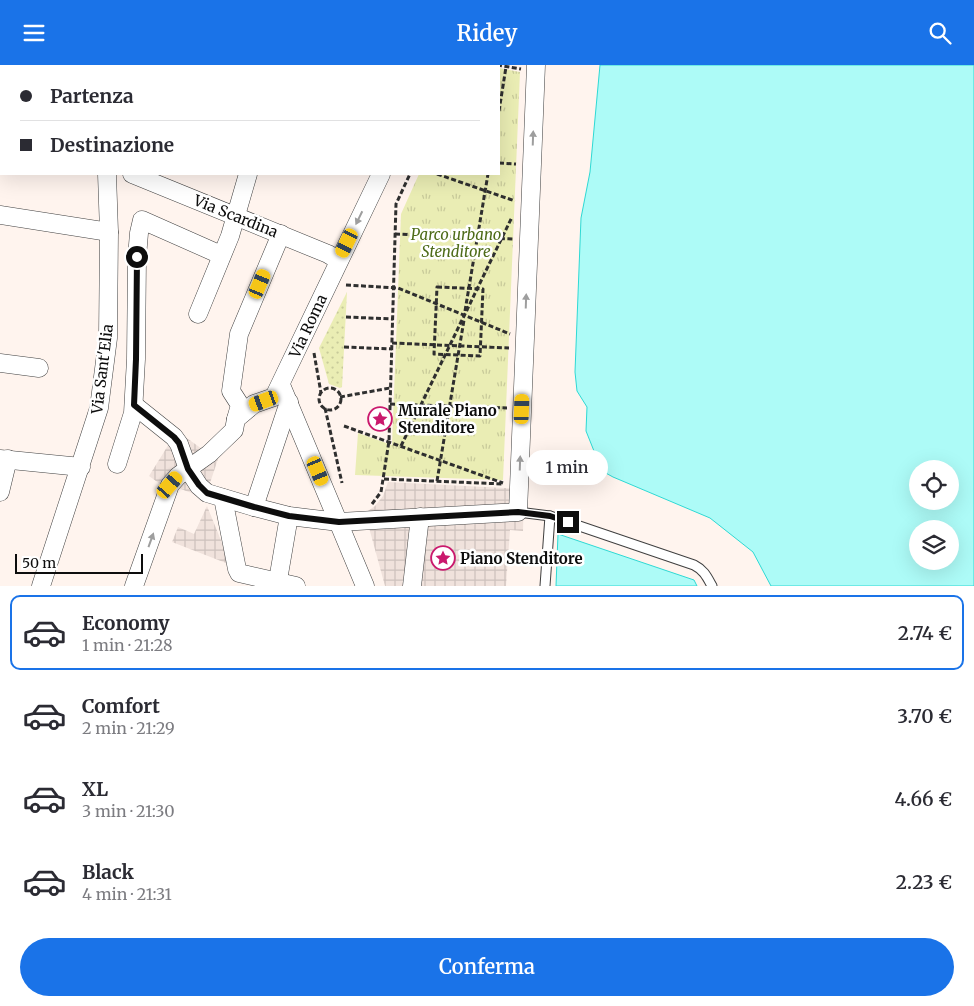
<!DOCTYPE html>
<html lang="it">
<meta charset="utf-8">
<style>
:root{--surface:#fff;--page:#f2f2f3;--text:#2b2b33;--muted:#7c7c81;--line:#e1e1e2;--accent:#1a73e8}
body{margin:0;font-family:Merriweather,serif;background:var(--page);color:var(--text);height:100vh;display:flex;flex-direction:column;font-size:19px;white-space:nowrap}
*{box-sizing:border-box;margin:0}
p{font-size:16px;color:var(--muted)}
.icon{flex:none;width:28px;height:28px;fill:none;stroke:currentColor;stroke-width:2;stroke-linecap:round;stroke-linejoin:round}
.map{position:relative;height:521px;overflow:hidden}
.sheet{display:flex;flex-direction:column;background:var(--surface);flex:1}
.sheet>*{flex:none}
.hud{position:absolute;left:0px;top:0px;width:500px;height:110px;box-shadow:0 5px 20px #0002;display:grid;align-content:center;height:110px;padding:0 20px;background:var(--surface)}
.fabs{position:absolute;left:909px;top:395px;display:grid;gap:10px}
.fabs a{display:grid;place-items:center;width:50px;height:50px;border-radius:50%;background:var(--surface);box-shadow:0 5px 20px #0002;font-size:25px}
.scale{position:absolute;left:15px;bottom:12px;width:128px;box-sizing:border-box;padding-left:5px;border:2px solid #0d0d0d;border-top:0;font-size:14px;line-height:18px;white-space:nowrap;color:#0d0d0d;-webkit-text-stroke:4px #fff;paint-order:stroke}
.end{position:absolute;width:22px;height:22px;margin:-11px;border:6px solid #0d0d0d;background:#fff;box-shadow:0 0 0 2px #fff}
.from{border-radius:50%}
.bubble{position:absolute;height:35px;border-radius:18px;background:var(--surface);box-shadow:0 5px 20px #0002;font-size:16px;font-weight:600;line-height:35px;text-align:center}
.car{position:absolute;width:15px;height:30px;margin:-15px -8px;border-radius:6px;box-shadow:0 0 4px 1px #0007;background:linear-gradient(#f5c518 24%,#345 0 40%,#f5c518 0 76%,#345 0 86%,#f5c518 0)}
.hud b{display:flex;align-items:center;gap:18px;height:48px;font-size:19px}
.hud b+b{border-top:1px solid var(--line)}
.hud i{width:12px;height:12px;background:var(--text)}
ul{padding:9px 0 0;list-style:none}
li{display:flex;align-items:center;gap:15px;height:75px;margin:0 10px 8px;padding:0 10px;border:2px solid transparent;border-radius:10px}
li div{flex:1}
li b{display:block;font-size:19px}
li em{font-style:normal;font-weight:600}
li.active{border-color:var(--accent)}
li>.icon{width:45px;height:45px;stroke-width:1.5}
.action{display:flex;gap:10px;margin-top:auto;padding:10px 20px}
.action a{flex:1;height:58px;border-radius:30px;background:var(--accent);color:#fff;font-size:20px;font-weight:600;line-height:58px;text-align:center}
header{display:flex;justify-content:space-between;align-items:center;height:65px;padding:0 20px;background:var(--accent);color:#fff;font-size:22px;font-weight:600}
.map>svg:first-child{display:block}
.grass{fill:url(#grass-dots)}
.park{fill:url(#park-tufts)}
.plaza{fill:url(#plaza-grid)}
.water{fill:#adfbf7;stroke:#2ed9d4;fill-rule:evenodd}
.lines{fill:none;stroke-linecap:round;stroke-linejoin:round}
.service-casing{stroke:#404040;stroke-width:11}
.minor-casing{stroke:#404040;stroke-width:19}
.path{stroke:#2f2f2f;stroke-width:3;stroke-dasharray:5 2.5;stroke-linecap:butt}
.service{stroke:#fff;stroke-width:9}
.minor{stroke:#fff;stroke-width:18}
.oneway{fill:#9e9e9e}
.route{stroke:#0d0d0d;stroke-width:6}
.labels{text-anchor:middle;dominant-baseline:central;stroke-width:5;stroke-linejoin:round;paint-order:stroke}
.street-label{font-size:15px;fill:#0d0d0d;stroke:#fff}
.park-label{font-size:15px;font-style:italic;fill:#4d6b18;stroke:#fff}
.poi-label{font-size:15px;font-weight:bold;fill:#0d0d0d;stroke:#fff;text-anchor:start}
</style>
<header><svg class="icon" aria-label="menu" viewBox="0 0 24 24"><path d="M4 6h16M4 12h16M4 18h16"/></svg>Ridey<svg class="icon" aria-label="search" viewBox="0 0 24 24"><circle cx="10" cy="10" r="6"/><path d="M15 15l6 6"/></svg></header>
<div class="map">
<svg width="974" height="521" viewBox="0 0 974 521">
<defs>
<pattern id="grass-dots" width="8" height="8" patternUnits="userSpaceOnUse" patternTransform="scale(1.25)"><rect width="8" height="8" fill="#eaedb4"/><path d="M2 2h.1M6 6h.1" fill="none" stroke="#c8ca9a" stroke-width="1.8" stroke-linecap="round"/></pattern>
<pattern id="park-tufts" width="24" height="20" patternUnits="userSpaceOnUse" patternTransform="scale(1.25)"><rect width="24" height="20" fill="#eaedb4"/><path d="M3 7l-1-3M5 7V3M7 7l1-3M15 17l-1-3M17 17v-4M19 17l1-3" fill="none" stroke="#c8ca9a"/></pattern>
<pattern id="plaza-grid" width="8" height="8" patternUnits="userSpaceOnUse" patternTransform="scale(1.25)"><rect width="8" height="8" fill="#f0e2dc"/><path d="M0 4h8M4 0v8" fill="none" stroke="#cdc1bc"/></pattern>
</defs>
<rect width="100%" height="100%" fill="#fff4ee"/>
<!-- grass -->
<path class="grass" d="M347 227 342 322 340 323 329 319 319 283Z"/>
<!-- park -->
<path class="park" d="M499 3 520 7 503 415 355 410 358 368 392 380 401 149 419 109H499Z"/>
<!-- plaza -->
<g class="plaza">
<path d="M177 366 209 389 219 391 205 433 170 420 163 421 149 411Z"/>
<path d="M388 417 524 424 523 466 510 465 506 521H385L365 448 375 441 383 431Z"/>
<path d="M207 441 231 500 172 477 178 462 194 469Z"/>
</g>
<!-- water -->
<g class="water">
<path d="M600 0H974V521H771L753 487 710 453 613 412 602 406 586 366 587 342 577 326 575 307 581 153 590 107ZM918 404H950V436H918ZM918 464H950V496H918Z"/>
<path d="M558 469 694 515 697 521H556Z"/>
</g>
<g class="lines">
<!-- service casing -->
<g class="service-casing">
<g id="service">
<path d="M518 447 550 451 694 500C704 505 707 512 712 521"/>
<path d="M545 521 550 451"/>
</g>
</g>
<!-- minor casing -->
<g class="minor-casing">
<g id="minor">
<path d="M108 1V0"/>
<path d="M429 1 430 0"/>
<path d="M0 76 1 77"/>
<path d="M132 109 328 189 338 195"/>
<path d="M0 150 109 167"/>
<path d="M198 249 230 171 248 109"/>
<path d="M0 298 39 303"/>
<path d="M281 320 365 521"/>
<path d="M134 340 174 372 179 379 188 404 199 421 207 428 254 442 289 451 339 457 518 447 536 0"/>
<path d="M236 354 240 340 231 326 239 269 281 169"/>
<path d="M0 394 81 402"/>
<path d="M117 399 133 348 136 294 137 192 139 168 142 155 221 190"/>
<path d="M0 427 8 394"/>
<path d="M223 433 237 504 239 508 296 521"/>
<path d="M254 442 289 337"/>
<path d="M41 521 99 343 108 273 109 167 107 109"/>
<path d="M134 521 170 420 178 411 209 389 234 365 236 354 254 339 274 332 381 109"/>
<path d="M277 521 289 451"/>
<path d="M412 521 420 452"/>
</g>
</g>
<!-- path -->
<g class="path">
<path d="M497 0 521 4"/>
<path d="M460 1 461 0"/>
<path d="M499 46 506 2"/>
<path d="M499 98 516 99"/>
<path d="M437 109 515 136"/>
<path d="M395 169 513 174"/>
<path d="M346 220 398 223 510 269"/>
<path d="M437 222 483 224 480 291 434 289Z"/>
<path d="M465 246 488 109"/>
<path d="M346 252 393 254"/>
<path d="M392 278 509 283"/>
<path d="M344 282 392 284"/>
<path d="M314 288 321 328"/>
<circle cx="330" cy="334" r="11"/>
<path d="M340 332 390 323"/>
<path d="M390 339 507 343"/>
<path d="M325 343 342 418"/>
<path d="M344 361 503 418"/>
<path d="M401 381 512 152"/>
<path d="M384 414 503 419"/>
<path d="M437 416 464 255"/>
<path d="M372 439 381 427 389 376 396 139 410 109"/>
</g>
<!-- service -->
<use href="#service" class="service"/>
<!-- minor -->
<use href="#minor" class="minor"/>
</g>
<!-- one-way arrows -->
<defs><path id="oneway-solid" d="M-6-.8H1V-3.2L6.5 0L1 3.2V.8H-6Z" transform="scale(1.25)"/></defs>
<g class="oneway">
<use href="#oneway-solid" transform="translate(533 73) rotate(-88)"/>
<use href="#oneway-solid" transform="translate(359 153) rotate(116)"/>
<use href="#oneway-solid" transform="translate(526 236) rotate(-88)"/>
<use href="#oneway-solid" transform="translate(520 398) rotate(-88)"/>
<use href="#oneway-solid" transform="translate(151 475) rotate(-70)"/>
</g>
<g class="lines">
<!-- route -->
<path class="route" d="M137 192 136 294 134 340 174 372 179 378 188 404 199 420 207 428 254 442 289 451 339 457 518 447 550 451 568 457"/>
</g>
<!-- icons -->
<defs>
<g id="sight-ring" transform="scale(1.25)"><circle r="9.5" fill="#fff" stroke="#ca196d" stroke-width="1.5"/><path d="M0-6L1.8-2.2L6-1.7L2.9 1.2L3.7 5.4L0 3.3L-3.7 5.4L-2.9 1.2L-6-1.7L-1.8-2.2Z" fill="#ca196d"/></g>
</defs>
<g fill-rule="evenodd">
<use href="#sight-ring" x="380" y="354"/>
<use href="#sight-ring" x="443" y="493"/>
</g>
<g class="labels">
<!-- street labels -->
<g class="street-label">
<text transform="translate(236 151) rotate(22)">Via Scardina</text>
<text transform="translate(308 261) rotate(-65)">Via Roma</text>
<text transform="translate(102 304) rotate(-83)">Via Sant'Elia</text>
</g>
<!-- park labels -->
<g class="park-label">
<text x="456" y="169">Parco urbano<tspan x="456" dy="17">Stenditore</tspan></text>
</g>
<!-- poi labels -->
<g class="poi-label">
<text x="398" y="345">Murale Piano<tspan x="398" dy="17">Stenditore</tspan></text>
<text x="460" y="493">Piano Stenditore</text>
</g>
</g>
</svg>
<div class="fabs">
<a><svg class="icon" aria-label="locate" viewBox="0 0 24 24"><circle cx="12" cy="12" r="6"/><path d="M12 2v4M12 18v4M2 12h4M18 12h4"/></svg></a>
<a><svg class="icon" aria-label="layers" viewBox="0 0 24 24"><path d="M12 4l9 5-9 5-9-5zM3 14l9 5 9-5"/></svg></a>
</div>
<div class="scale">50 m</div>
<i class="end from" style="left:137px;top:192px"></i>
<i class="end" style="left:568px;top:457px"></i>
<div class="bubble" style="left:526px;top:385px;width:82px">1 min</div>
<i class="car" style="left:347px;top:178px;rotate:206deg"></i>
<i class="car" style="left:260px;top:219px;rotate:23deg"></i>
<i class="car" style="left:264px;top:336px;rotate:250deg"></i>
<i class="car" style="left:522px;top:344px;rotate:2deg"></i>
<i class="car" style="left:318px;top:406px;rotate:157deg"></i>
<i class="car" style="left:170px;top:420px;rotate:41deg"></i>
<div class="hud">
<b><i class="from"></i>Partenza</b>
<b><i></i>Destinazione</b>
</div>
</div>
<section class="sheet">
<ul>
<li class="active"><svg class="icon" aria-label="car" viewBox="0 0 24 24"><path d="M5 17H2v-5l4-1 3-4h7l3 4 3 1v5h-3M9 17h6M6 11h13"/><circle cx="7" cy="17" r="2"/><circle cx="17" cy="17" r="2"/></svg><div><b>Economy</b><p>1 min · 21:28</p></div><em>2.74 €</em></li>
<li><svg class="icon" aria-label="car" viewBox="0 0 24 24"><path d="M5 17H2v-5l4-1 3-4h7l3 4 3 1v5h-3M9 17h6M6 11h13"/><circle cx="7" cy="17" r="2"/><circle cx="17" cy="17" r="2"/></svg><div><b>Comfort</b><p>2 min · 21:29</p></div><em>3.70 €</em></li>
<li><svg class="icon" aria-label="car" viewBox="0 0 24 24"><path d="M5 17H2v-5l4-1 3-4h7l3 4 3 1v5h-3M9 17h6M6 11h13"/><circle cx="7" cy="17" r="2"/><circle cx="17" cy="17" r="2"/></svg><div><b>XL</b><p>3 min · 21:30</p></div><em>4.66 €</em></li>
<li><svg class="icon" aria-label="car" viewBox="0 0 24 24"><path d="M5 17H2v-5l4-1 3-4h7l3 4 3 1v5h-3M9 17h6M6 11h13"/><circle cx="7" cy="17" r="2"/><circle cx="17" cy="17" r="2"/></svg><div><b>Black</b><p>4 min · 21:31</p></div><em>2.23 €</em></li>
</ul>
<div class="action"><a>Conferma</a></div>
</section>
